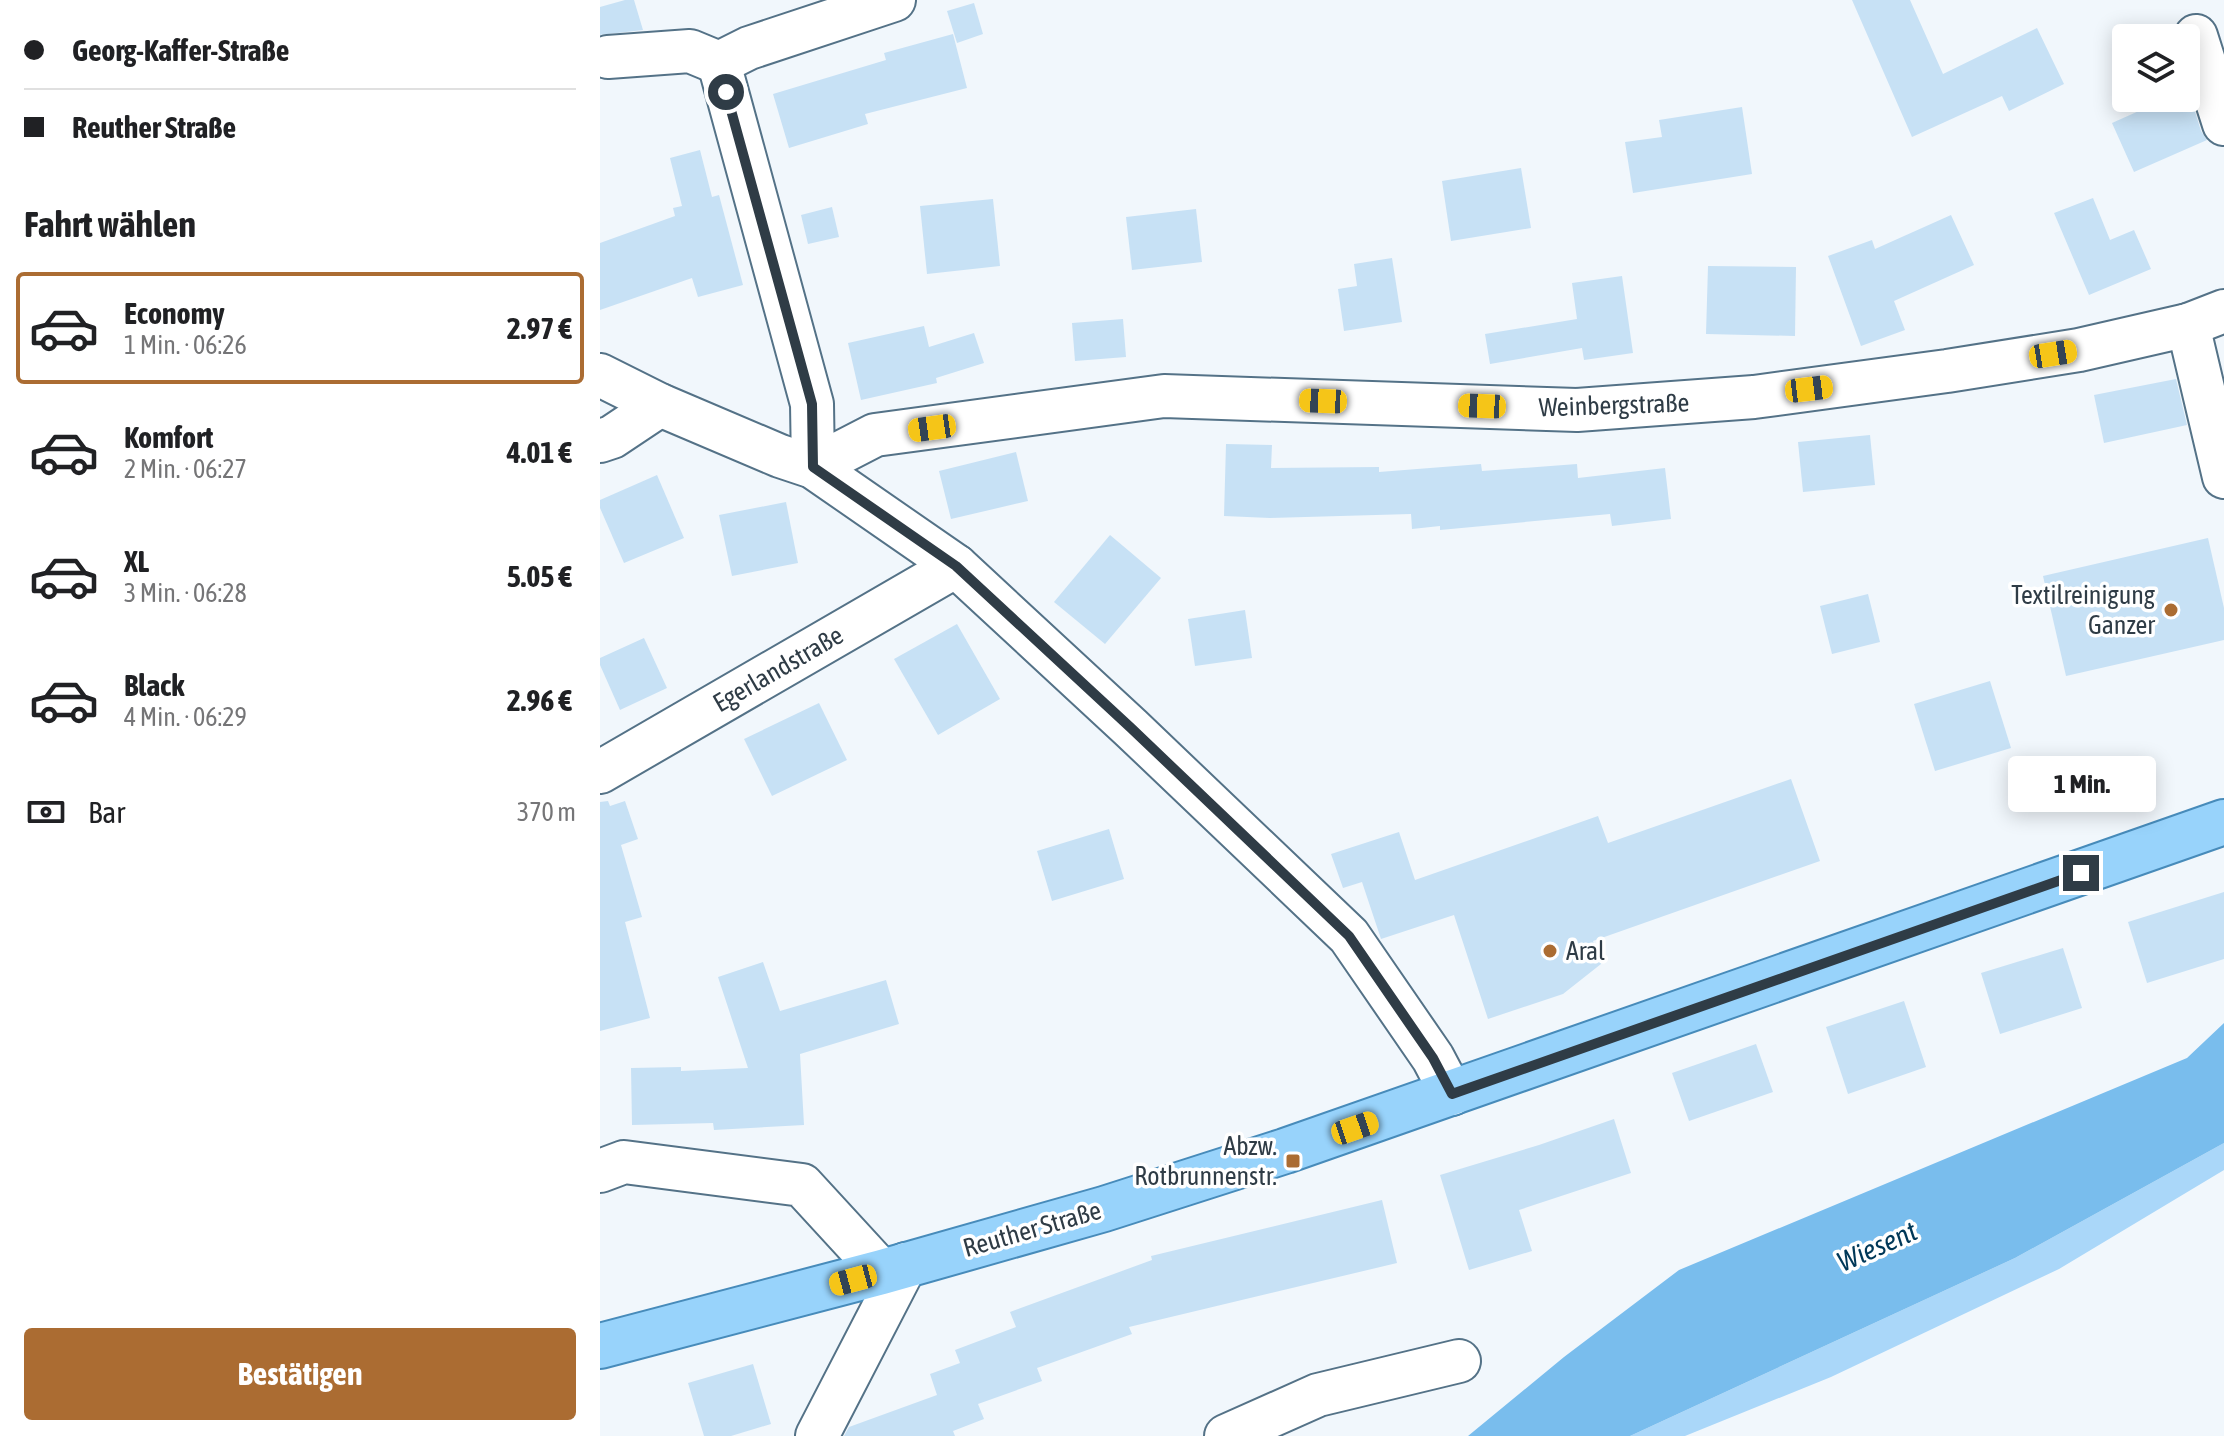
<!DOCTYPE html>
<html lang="de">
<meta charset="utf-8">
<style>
:root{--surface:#fff;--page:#f2f2f2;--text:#202124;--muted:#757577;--line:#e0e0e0;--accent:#ab6c32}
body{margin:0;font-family:"Asap Condensed",sans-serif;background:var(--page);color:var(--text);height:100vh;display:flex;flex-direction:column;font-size:30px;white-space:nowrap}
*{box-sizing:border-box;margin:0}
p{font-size:26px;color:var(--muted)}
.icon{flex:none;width:44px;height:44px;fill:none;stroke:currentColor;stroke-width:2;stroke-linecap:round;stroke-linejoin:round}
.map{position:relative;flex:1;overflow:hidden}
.side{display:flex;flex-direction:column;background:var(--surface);width:600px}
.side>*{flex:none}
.banner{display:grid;align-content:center;height:176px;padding:0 24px;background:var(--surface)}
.buttons{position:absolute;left:1512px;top:24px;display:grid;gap:16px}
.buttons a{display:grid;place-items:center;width:88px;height:88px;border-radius:8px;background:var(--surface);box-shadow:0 4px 20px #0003;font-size:40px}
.end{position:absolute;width:36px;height:36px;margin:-18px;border:10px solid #2f3c46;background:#fff;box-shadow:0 0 0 4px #fff}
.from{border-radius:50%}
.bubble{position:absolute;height:56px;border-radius:8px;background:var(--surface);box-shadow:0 4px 20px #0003;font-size:26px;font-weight:700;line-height:56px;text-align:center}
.car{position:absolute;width:24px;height:48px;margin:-24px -12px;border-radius:10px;box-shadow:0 0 6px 2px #0007;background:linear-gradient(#f5c518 24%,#345 0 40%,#f5c518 0 76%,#345 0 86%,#f5c518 0)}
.banner b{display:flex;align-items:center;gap:28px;height:76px;font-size:30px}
.banner b+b{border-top:2px solid var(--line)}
.banner i{width:20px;height:20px;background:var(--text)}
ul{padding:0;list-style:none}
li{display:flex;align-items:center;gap:24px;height:112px;margin:0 16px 12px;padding:0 8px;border:4px solid transparent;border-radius:8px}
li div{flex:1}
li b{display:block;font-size:30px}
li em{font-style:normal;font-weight:700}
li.active{border-color:var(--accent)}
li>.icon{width:72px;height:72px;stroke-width:1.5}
h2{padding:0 24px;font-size:36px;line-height:96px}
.pay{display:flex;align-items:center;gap:20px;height:88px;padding:0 24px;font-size:30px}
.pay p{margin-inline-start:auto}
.action{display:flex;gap:16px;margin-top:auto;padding:16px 24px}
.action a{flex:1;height:92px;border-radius:8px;background:var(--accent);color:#fff;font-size:32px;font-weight:700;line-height:92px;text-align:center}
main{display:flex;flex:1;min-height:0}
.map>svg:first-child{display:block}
.green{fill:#aad7f9}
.water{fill:#79bded}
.building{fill:#c7e1f5}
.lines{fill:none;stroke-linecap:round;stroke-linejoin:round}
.minor-casing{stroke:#547287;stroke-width:46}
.major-casing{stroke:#478bba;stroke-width:48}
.minor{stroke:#fff;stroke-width:42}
.major{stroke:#98d3fb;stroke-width:44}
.route{stroke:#2f3c46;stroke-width:10}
.poi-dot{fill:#ab6c32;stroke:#fff;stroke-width:3}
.labels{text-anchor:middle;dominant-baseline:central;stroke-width:7;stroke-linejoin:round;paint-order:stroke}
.street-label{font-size:26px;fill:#2f3c46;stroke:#fff}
.poi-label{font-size:26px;fill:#2f3c46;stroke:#fff;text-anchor:end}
.water-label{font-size:28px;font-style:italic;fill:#003858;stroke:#fff}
</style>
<main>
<section class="side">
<div class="banner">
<b><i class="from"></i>Georg-Kaffer-Straße</b>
<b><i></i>Reuther Straße</b>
</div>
<h2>Fahrt wählen</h2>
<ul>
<li class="active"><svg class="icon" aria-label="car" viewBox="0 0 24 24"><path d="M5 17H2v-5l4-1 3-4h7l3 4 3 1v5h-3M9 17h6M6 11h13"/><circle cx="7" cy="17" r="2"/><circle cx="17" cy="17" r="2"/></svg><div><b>Economy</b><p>1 Min. · 06:26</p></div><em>2.97 €</em></li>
<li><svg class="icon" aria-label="car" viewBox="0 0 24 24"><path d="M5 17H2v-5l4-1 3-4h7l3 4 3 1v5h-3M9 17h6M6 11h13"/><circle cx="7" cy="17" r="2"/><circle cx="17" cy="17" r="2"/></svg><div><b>Komfort</b><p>2 Min. · 06:27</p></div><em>4.01 €</em></li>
<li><svg class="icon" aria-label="car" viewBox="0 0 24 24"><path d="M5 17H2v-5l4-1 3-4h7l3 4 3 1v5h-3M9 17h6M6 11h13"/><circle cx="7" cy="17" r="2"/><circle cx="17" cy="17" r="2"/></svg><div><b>XL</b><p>3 Min. · 06:28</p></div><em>5.05 €</em></li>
<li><svg class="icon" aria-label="car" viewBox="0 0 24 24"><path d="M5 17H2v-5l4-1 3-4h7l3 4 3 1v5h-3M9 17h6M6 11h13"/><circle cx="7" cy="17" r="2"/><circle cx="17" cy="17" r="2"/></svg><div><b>Black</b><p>4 Min. · 06:29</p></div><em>2.96 €</em></li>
</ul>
<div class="pay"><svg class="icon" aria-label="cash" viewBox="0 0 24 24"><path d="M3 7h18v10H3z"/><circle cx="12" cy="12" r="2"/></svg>Bar<p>370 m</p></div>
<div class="action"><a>Bestätigen</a></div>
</section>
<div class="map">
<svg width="1624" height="1436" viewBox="0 0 1624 1436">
<rect width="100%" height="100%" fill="#f1f7fc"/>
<!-- green -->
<path class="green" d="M1624 1143V1170L1459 1269 1231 1377 1085 1436H1030L1415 1258Z"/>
<!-- water -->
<path class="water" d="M1624 1023V1143L1415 1258 1030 1436H868L964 1357 1079 1270 1587 1058Z"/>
<!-- building -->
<g class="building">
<path d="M25 0H34L43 30 0 35V7Z"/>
<path d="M1252 0H1310L1343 74 1437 28 1464 84 1409 111 1402 96 1312 137Z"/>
<path d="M374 3 383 34 357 43 347 11Z"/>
<path d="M353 34 367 88 265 114 268 124 189 148 173 94 286 60 284 53Z"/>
<path d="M1588 89 1601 131 1607 140 1534 172 1512 123 1568 98H1586V90Z"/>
<path d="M1142 107 1152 174 1033 193 1025 142 1062 137 1059 120Z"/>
<path d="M100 150 112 197 119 195 143 285 98 297 92 278 0 310V243L75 216 73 208 82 206 70 158Z"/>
<path d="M921 168 931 228 851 241 842 181Z"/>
<path d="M1493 198 1510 240 1534 230 1551 269 1489 295 1454 213Z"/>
<path d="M393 199 400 266 327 274 320 206Z"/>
<path d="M232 207 239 237 208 244 201 215Z"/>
<path d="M596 209 602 262 532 270 526 217Z"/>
<path d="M1351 215 1374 265 1294 301 1305 330 1261 346 1228 256 1272 240 1275 249Z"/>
<path d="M792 258 802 322 744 331 738 289 757 286 754 264Z"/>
<path d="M1108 266 1196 267 1195 336 1106 334Z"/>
<path d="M1022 276 1033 353 984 360 982 348 890 364 885 334 977 319 972 283Z"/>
<path d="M523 319 526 357 475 361 472 323Z"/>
<path d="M324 326 329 347 374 333 384 363 336 378 337 383 261 400 248 343Z"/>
<path d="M1576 379 1587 425 1504 443 1494 395Z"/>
<path d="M1270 435 1275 485 1203 492 1198 442Z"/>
<path d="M626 444 672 445 671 468 779 467V472L881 464 882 471 977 464 978 478 1065 468 1071 519 1012 526 1010 514 840 530V526L812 529 811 514 670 518 624 516Z"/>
<path d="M416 452 428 501 351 519 339 471Z"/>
<path d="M57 475 84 538 24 563 0 508V500Z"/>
<path d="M186 502 198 563 132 576 119 515Z"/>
<path d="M510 535 561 578 505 644 454 602Z"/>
<path d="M1608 538 1624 608V640L1466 676 1443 576Z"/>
<path d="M1268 594 1280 642 1232 654 1220 606Z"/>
<path d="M645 610 652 658 595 666 588 619Z"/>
<path d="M357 624 400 699 338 735 294 659Z"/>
<path d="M44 638 67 688 20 710 0 665V658Z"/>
<path d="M1390 681 1411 748 1335 771 1314 704Z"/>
<path d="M219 703 247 760 172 796 144 739Z"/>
<path d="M1191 779 1220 861 993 941 1001 964 963 994 888 1019 854 915 781 939 762 882 743 888 731 854 799 832 815 880 998 816 1008 843Z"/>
<path d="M8 801 10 806 25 801 38 839 21 845 42 917 25 922 50 1018 0 1031V802Z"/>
<path d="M509 829 524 879 452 901 437 851Z"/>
<path d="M1624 892V959L1547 983 1528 922Z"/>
<path d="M1463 948 1482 1008 1400 1034 1381 973Z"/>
<path d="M163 962 180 1011 286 980 299 1024 200 1054 204 1125 114 1130 113 1123 32 1125 31 1068 81 1067V1071L148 1068 118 977Z"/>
<path d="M1304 1001 1326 1067 1248 1094 1226 1027Z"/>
<path d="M1156 1044 1173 1092 1089 1121 1072 1073Z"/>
<path d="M1014 1119 1031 1173 919 1210 932 1251 869 1270 840 1175 939 1145Z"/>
<path d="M782 1200 797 1263 529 1327 532 1334 437 1368 442 1381 378 1404 384 1419 353 1431 355 1436H244L249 1427 337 1395 330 1374 360 1363 355 1350 416 1327 410 1312 552 1260 551 1256Z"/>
<path d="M153 1364 171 1424 131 1436H104L88 1383Z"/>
</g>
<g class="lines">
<!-- minor casing -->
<g class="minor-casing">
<g id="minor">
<path d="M294 0 149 48 119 63 212 404 213 467 275 435 564 396 977 410 1154 397 1347 371 1479 350 1588 325 1624 311"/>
<path d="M1596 36 1624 124"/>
<path d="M8 57 90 51 119 63"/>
<path d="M1588 325 1624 477"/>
<path d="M0 375 60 405 180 456 213 467 356 566 531 728 749 936 833 1058 852 1094"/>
<path d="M0 441 12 437 60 405"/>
<path d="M0 772 356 566"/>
<path d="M0 1171 24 1162 202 1185 282 1272"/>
<path d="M217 1436 306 1264"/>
<path d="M626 1436 718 1395 859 1361"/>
</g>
</g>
<!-- major casing -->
<g class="major-casing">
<path id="major" d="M0 1346 282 1272 504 1209 685 1151 1624 822"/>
</g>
<!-- minor -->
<use href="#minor" class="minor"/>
<!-- major -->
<use href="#major" class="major"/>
</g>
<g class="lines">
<!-- route -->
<path class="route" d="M126 92 212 404 213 467 356 566 531 728 749 936 833 1058 852 1094 1481 873"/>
</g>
<!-- markers -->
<g class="poi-dot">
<circle cx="1571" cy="610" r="8"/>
<circle cx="950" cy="951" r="8"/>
<rect x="685" y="1153" width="16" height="16" rx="4"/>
</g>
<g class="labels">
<!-- street labels -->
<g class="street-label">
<text transform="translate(1014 405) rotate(-2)">Weinbergstraße</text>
<text transform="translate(178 669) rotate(-30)">Egerlandstraße</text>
<text transform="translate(432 1229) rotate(-16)">Reuther Straße</text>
</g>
<!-- poi labels -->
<g class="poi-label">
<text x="1555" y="595">Textilreinigung<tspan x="1555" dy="30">Ganzer</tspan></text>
<text x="966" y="951" text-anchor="start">Aral</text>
<text x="677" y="1146">Abzw.<tspan x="677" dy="30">Rotbrunnenstr.</tspan></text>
</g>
<!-- water labels -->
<g class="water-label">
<text transform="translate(1277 1246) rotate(-24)">Wiesent</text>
</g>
</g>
</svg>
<div class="buttons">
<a><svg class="icon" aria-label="layers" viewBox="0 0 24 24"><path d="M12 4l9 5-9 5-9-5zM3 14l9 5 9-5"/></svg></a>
</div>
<i class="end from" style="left:126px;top:92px"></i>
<i class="end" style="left:1481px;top:873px"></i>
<div class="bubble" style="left:1408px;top:756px;width:148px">1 Min.</div>
<i class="car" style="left:1453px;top:354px;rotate:81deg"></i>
<i class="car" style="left:1209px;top:389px;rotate:83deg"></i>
<i class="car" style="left:723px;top:401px;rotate:272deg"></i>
<i class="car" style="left:882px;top:406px;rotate:272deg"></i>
<i class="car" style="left:332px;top:428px;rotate:262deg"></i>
<i class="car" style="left:755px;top:1128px;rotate:71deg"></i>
<i class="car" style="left:253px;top:1280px;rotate:255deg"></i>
</div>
</main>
